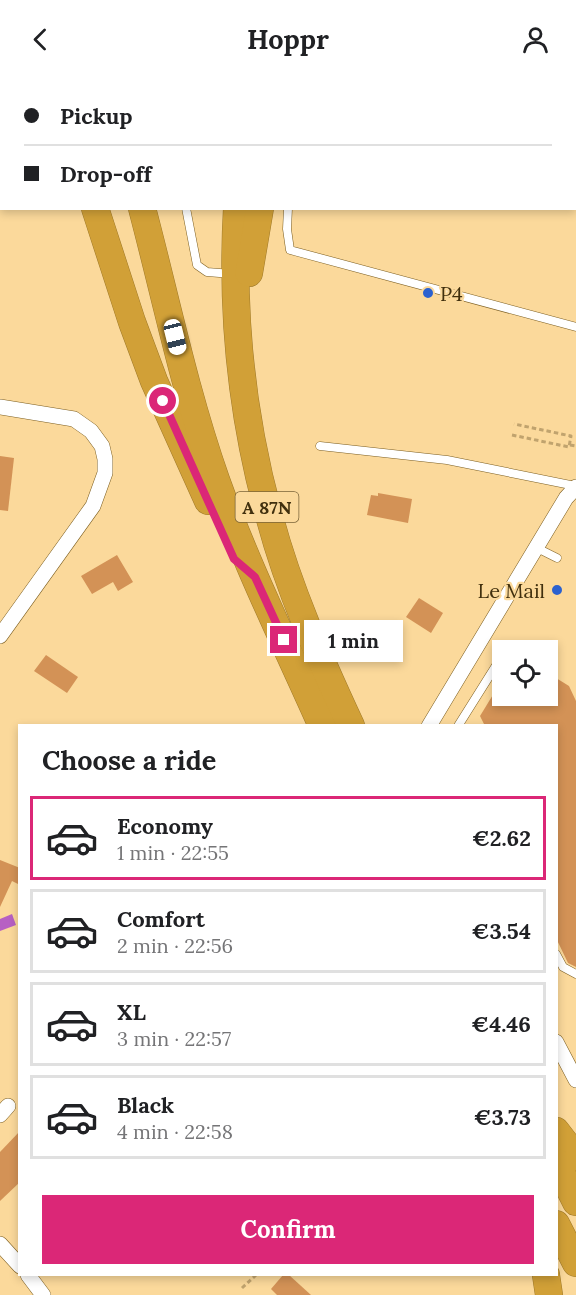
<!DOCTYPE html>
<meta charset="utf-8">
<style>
:root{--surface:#fff;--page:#f6f6f6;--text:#202124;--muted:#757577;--line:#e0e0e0;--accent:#db2777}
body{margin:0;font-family:Lora,serif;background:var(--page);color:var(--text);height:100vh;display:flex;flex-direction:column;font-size:22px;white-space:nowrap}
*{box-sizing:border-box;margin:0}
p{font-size:20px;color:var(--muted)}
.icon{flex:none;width:33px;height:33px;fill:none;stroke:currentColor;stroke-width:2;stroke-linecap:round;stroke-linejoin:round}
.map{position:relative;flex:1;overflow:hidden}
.side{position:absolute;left:18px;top:646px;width:540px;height:552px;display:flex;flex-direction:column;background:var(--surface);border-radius:0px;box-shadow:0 3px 9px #0003}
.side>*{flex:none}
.hud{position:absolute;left:0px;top:0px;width:576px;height:132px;box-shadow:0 3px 9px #0003;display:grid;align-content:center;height:132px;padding:0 24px;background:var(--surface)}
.controls{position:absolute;left:492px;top:562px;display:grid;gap:12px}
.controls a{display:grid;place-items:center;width:66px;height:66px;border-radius:0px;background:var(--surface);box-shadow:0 3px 9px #0003;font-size:30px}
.end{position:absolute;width:27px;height:27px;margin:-14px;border:8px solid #db2777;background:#fff;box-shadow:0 0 0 3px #fff}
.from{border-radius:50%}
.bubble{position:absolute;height:42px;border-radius:0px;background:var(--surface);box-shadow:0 3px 9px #0003;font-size:20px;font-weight:800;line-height:42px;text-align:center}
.car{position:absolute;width:18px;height:36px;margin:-18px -9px;border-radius:8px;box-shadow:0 0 4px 2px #0007;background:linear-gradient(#fff 24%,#345 0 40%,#fff 0 76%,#345 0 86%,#fff 0)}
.hud b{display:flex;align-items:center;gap:21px;height:57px;font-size:22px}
.hud b+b{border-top:2px solid var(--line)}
.hud i{width:15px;height:15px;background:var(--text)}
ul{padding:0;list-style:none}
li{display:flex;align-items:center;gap:18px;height:84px;margin:0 12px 9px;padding:0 12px;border:3px solid var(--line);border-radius:0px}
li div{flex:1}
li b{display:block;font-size:22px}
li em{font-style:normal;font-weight:800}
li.on{border-color:var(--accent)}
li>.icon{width:54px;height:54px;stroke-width:1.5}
h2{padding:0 24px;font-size:27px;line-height:72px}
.button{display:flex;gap:12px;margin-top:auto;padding:12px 24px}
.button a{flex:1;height:69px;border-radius:0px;background:var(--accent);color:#fff;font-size:24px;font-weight:800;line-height:69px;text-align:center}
header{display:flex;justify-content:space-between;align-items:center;height:78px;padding:0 24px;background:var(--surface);font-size:27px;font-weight:800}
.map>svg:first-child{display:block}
.water{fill:#b760c3}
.building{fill:#d39256}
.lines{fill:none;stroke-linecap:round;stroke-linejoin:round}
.service-casing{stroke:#7c5e20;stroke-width:9}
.minor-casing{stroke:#7c5e20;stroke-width:16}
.motorway-casing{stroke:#9f7929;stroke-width:28}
.path{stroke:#c0a36e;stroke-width:3;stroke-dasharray:4.5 3;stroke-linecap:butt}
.service{stroke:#fff;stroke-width:8}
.minor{stroke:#fff;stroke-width:15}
.motorway{stroke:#d1a037;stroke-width:27}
.route{stroke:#db2777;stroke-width:8}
.poi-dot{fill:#2b61cf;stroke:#fbd99b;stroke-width:2}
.labels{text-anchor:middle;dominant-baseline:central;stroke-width:4.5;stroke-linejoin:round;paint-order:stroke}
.shield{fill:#fbd99b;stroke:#796338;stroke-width:1.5}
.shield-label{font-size:18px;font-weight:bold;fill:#41300e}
.poi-label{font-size:20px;fill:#41300e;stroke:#fbd99b;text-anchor:start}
</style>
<header><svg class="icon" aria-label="back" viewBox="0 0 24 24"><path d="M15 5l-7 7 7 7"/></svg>Hoppr<svg class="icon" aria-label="person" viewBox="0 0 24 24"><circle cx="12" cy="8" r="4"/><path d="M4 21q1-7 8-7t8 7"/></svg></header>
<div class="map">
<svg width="576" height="1217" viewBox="0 0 576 1217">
<rect width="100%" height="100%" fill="#fbd99b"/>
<!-- water -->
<path class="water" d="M12 836 16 847 0 853V841Z"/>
<!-- building -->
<g class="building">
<path d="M0 378 14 380 8 433 0 432Z"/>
<path d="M378 415 412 421 408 445 367 437 371 417 378 418Z"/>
<path d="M117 477 133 504 118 513 113 504 92 516 81 498Z"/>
<path d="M419 520 443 535 431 555 406 539Z"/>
<path d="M46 577 78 599 67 615 34 593Z"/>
<path d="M548 595 569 608 576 623V889L568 885 556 860V648H485L480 638 502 602V618H548Z"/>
<path d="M0 782 20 790V807L12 803 0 829Z"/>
<path d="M20 1053V1104L0 1123V1074Z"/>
<path d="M283 1197H289L311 1217H277L271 1211Z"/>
</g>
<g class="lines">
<!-- service casing -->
<g class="service-casing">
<g id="service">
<path d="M159 0V2"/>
<path d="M325 2V0"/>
<path d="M186 130 197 187 207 194 232 196"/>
<path d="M288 130 287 151 290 172 576 249"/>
<path d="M320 368 447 382 576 408"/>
<path d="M537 470 557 480"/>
<path d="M506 573V572"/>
<path d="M458 648 502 578"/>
<path d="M556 876 563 889 576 896"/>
</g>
</g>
<!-- minor casing -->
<g class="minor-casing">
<g id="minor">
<path d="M0 329 74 341 91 353 102 368 105 381V395L93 428 0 558"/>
<path d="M429 648 566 420 576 409"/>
<path d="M556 964 576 1002"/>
<path d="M0 1037 8 1028"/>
<path d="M0 1166 20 1188"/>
<path d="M28 1197 43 1217"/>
</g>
</g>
<!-- motorway casing -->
<g class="motorway-casing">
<g id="motorway">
<path d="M54 0 55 2"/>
<path d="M105 0V2"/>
<path d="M253 2V0"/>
<path d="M294 2 295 0"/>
<path d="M95 130 132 244 154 303 208 423"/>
<path d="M142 130C166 221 185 314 216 402 246 486 286 567 322 648"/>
<path d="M237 130C231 234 242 341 270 441 289 512 320 581 351 648"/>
<path d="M249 195 260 130"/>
<path d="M556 1053 576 1079"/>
<path d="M556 1084 576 1124"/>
<path d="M556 1146 576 1185"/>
<path d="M546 1197 549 1217"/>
</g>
</g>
<!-- path -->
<g class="path">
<path d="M512 357 569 369 571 358 514 346"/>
<path d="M570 367 576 368"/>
<path d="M242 1210 256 1197"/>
</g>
<!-- service -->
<use href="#service" class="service"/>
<!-- minor -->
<use href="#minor" class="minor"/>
<!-- motorway -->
<use href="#motorway" class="motorway"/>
</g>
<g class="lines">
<!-- route -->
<path class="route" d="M163 323 234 481 255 499 284 562"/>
</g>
<!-- markers -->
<g class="poi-dot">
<circle cx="428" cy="215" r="6"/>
<circle cx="557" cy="512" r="6"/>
</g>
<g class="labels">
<!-- shield labels -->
<rect class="shield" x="235.5" y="414" width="63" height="30" rx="4.5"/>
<g class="shield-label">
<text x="267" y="429">A 87N</text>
</g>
<!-- poi labels -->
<g class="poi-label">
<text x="440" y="215">P4</text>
<text x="545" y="512" text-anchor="end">Le Mail</text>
</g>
</g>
</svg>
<div class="controls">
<a><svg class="icon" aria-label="locate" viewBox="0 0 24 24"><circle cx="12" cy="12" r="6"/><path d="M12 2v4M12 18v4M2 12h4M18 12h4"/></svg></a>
</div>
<i class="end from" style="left:163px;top:323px"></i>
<i class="end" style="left:284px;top:562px"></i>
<div class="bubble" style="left:304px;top:542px;width:99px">1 min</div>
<i class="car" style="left:175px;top:259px;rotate:166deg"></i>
<div class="hud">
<b><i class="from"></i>Pickup</b>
<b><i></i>Drop-off</b>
</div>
<section class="side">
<h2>Choose a ride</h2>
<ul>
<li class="on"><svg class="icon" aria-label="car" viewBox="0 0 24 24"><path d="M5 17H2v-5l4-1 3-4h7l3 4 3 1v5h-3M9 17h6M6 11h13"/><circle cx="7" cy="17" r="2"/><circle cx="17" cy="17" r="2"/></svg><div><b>Economy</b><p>1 min · 22:55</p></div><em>€2.62</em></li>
<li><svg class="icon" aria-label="car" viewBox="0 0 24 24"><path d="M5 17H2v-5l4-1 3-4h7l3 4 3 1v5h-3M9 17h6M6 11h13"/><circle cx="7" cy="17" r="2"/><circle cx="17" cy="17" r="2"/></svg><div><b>Comfort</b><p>2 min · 22:56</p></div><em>€3.54</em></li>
<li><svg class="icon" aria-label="car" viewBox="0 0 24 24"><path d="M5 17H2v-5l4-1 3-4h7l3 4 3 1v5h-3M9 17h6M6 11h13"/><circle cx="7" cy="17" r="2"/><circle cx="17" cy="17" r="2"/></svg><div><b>XL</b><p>3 min · 22:57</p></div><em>€4.46</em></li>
<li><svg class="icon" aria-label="car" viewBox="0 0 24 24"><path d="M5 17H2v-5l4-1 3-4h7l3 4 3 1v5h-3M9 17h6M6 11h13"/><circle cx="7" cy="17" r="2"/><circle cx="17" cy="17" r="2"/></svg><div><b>Black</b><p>4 min · 22:58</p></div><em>€3.73</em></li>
</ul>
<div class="button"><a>Confirm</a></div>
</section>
</div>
